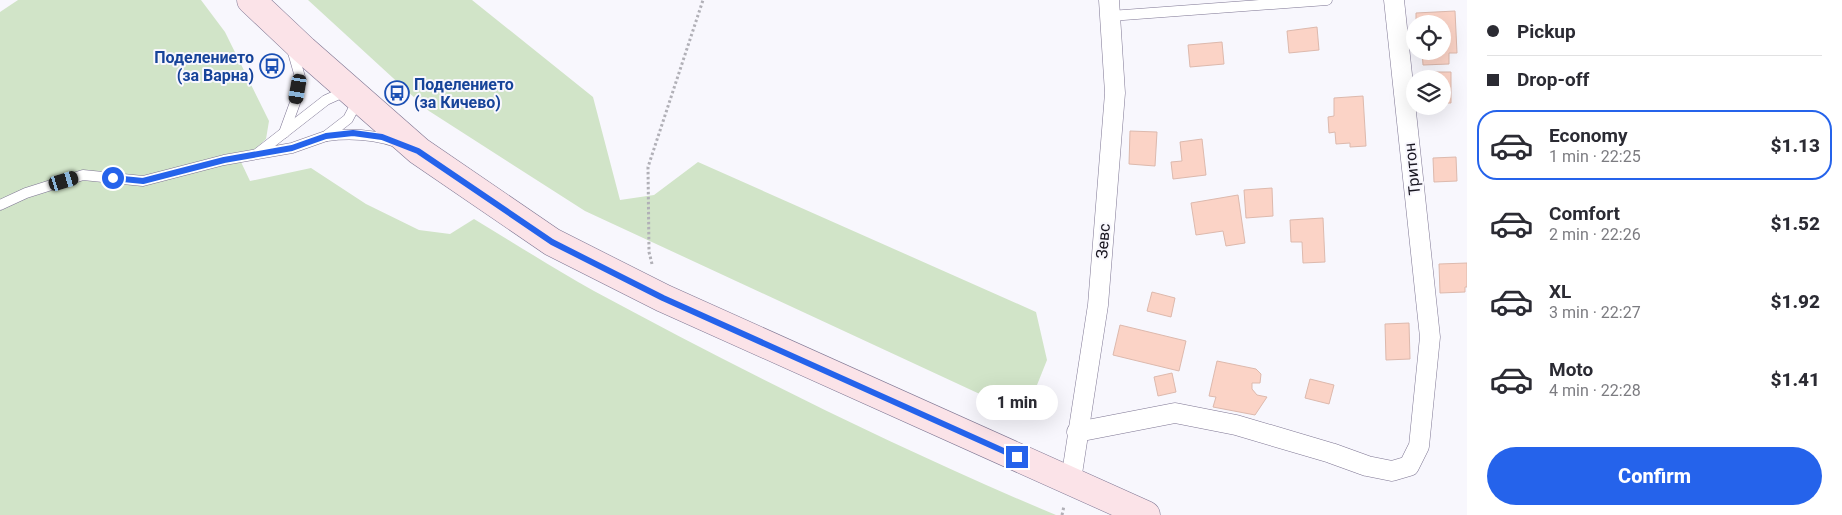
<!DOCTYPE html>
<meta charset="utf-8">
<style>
:root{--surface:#fff;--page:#f7f7f7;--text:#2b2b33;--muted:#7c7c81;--line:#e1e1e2;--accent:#2563eb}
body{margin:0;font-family:Roboto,sans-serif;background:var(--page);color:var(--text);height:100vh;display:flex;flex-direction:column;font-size:19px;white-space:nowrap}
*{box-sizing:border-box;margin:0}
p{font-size:16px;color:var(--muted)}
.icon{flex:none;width:28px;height:28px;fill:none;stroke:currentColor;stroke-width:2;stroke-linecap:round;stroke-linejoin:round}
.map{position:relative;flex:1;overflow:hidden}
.sheet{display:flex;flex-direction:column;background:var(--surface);width:375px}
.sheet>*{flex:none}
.banner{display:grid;align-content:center;height:110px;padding:0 20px;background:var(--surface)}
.tools{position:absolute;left:1406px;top:15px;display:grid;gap:10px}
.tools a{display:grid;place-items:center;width:45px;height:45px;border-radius:50%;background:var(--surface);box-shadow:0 5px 20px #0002;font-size:25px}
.end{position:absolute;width:22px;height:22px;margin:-11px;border:6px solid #2563eb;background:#fff;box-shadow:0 0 0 2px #fff}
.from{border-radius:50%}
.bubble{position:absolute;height:35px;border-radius:18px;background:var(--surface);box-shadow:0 5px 20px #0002;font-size:16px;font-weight:800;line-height:35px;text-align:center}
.car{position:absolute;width:15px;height:30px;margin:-15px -8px;border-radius:6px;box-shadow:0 0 4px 1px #0007;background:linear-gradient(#222 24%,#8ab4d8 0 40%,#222 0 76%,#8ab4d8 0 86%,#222 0)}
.banner b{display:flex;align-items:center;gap:18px;height:48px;font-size:19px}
.banner b+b{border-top:1px solid var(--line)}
.banner i{width:12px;height:12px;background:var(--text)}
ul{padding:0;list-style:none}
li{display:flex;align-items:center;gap:15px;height:70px;margin:0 10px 8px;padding:0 10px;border:2px solid transparent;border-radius:20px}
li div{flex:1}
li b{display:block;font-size:19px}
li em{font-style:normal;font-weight:800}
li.active{border-color:var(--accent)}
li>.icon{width:45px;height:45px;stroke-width:1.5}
.button{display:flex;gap:10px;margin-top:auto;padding:10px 20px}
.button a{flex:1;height:58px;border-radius:30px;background:var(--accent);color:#fff;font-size:20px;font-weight:800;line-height:58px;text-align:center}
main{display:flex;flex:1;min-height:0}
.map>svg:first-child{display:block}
.green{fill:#d1e4c8}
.building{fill:#fbd3c6;stroke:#ddb9ad}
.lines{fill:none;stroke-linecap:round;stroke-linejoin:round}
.lane-casing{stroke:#7e7693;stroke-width:11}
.street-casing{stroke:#7e7693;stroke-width:21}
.secondary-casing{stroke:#7e7693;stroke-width:29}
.path{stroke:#b1b0b7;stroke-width:3;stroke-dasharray:2.5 2.5;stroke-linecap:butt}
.lane{stroke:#fff;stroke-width:10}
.street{stroke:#fff;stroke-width:20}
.secondary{stroke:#fbe3e8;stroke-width:28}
.route{stroke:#2563eb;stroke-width:6}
.labels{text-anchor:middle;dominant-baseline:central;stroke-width:4;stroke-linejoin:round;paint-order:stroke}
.transit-label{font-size:16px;font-weight:bold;fill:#164399;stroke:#f8f7fd;text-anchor:end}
.street-label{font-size:16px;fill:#181520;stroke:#f8f7fd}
</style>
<main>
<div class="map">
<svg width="1467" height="515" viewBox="0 0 1467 515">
<rect width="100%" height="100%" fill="#f8f7fd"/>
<!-- green -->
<g class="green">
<path d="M18 0H201L225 32 269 121 266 139 241 162 250 181 311 168 366 204 419 230 450 234 474 219C514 243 553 268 594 291 744 372 898 449 1056 515H0V12Z"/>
<path d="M308 0H472L593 97 620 200 654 195 698 162 1036 312 1047 360 1025 415 585 211 429 111Z"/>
</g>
<!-- building -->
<g class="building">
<path d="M1455 11 1457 53H1449V64L1423 65 1422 51H1442V24H1416V13Z"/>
<path d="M1317 27 1319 50 1289 53 1287 31Z"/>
<path d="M1222 42 1224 64 1190 67 1188 45Z"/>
<path d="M1425 72H1451V103H1442V79H1425Z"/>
<path d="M1363 96 1366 146 1350 147V143L1336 144 1335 132 1329 133 1328 117 1334 116V98Z"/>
<path d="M1130 131 1157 132 1155 166 1129 164Z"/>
<path d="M1202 139 1206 175 1173 179 1171 162 1182 161 1180 142Z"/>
<path d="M1456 157 1457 181 1434 182 1433 158Z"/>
<path d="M1272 188 1273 216 1246 218 1244 190Z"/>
<path d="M1238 195 1245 243 1226 246 1223 231 1196 235 1191 203Z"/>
<path d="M1323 218 1325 262 1303 263 1302 242H1291L1290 220Z"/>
<path d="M1467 263V287H1465V292L1440 293 1439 264Z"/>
<path d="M1152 292 1175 298 1171 317 1147 311Z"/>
<path d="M1409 323 1410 359 1386 360 1385 324Z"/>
<path d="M1120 325 1186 341 1179 371 1113 355Z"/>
<path d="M1217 361 1256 369 1261 374 1260 383H1252V389L1257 395 1267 397 1255 415 1213 407 1216 397 1209 396Z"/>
<path d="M1172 373 1176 392 1158 396 1154 377Z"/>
<path d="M1310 379 1334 385 1329 404 1305 398Z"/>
</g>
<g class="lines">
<!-- lane casing -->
<g class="lane-casing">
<g id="lane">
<path d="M1110 16 1327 0"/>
<path d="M284 133 296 100 300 77 292 49"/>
<path d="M327 136C351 133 372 134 396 142"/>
<path d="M258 153 326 100 346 91"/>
<path d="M0 205 26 193 83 175 143 181 224 160 292 148 326 136 348 119 358 100"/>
</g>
</g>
<!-- street casing -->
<g class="street-casing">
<g id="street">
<path d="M1077 432 1175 413 1236 425 1331 453 1367 466 1392 471 1409 466 1419 446 1430 337 1394 0"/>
<path d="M1071 480 1098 305 1115 93 1109 0"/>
</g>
</g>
<!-- secondary casing -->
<g class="secondary-casing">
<path id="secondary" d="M251 0 304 50 419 151 552 242 663 298 1146 515"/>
</g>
<!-- path -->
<g class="path">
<path d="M652 264 649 252 648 167 703 0"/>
<path d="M1062 515 1064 506"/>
</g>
<!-- lane -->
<use href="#lane" class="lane"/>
<!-- street -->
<use href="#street" class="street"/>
<!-- secondary -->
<use href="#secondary" class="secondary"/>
</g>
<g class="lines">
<!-- route -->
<path class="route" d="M113 178 143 181 224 160 292 148 326 136 353 133 382 137 418 151 552 242 663 298 1017 457"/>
</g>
<!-- icons -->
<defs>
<g id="bus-ring" transform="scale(1.25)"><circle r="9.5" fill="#f8f7fd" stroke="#1a4fb4" stroke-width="1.5"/><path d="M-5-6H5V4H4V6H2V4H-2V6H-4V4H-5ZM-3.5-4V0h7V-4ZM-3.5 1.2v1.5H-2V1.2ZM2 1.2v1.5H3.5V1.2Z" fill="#1a4fb4"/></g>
</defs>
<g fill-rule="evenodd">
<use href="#bus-ring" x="272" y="66"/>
<use href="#bus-ring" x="397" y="93"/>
</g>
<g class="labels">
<!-- transit labels -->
<g class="transit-label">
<text x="254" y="57">Поделението<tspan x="254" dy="18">(за Варна)</tspan></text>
<text x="414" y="84" text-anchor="start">Поделението<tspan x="414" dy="18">(за Кичево)</tspan></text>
</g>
<!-- street labels -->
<g class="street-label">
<text transform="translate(1412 169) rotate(-96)">Тритон</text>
<text transform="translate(1103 241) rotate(-85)">Зевс</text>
</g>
</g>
</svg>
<div class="tools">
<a><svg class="icon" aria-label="locate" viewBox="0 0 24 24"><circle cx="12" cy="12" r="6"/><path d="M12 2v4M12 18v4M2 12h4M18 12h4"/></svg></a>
<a><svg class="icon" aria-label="layers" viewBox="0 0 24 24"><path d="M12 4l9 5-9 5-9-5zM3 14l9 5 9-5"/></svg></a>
</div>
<i class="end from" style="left:113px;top:178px"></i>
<i class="end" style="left:1017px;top:457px"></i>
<div class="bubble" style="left:976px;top:385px;width:82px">1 min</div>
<i class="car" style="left:298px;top:89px;rotate:190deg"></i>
<i class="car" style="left:64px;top:181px;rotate:73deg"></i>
</div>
<section class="sheet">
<div class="banner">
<b><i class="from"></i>Pickup</b>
<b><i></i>Drop-off</b>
</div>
<ul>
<li class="active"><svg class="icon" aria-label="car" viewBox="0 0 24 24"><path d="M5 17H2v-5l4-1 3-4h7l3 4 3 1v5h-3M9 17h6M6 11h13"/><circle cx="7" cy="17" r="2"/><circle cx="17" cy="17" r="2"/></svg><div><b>Economy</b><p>1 min · 22:25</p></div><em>$1.13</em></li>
<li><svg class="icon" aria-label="car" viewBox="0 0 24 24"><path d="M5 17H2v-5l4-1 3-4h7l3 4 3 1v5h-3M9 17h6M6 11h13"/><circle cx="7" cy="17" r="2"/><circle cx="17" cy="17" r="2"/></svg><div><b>Comfort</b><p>2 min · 22:26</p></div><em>$1.52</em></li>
<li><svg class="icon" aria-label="car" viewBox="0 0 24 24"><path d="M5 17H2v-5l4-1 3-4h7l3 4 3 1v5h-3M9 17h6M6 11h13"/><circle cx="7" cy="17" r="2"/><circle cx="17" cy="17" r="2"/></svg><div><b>XL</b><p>3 min · 22:27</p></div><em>$1.92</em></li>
<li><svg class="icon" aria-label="car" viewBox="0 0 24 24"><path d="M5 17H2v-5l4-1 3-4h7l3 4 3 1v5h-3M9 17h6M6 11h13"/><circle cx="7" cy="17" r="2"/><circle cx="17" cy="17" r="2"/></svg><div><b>Moto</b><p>4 min · 22:28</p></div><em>$1.41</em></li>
</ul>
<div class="button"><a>Confirm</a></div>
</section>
</main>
